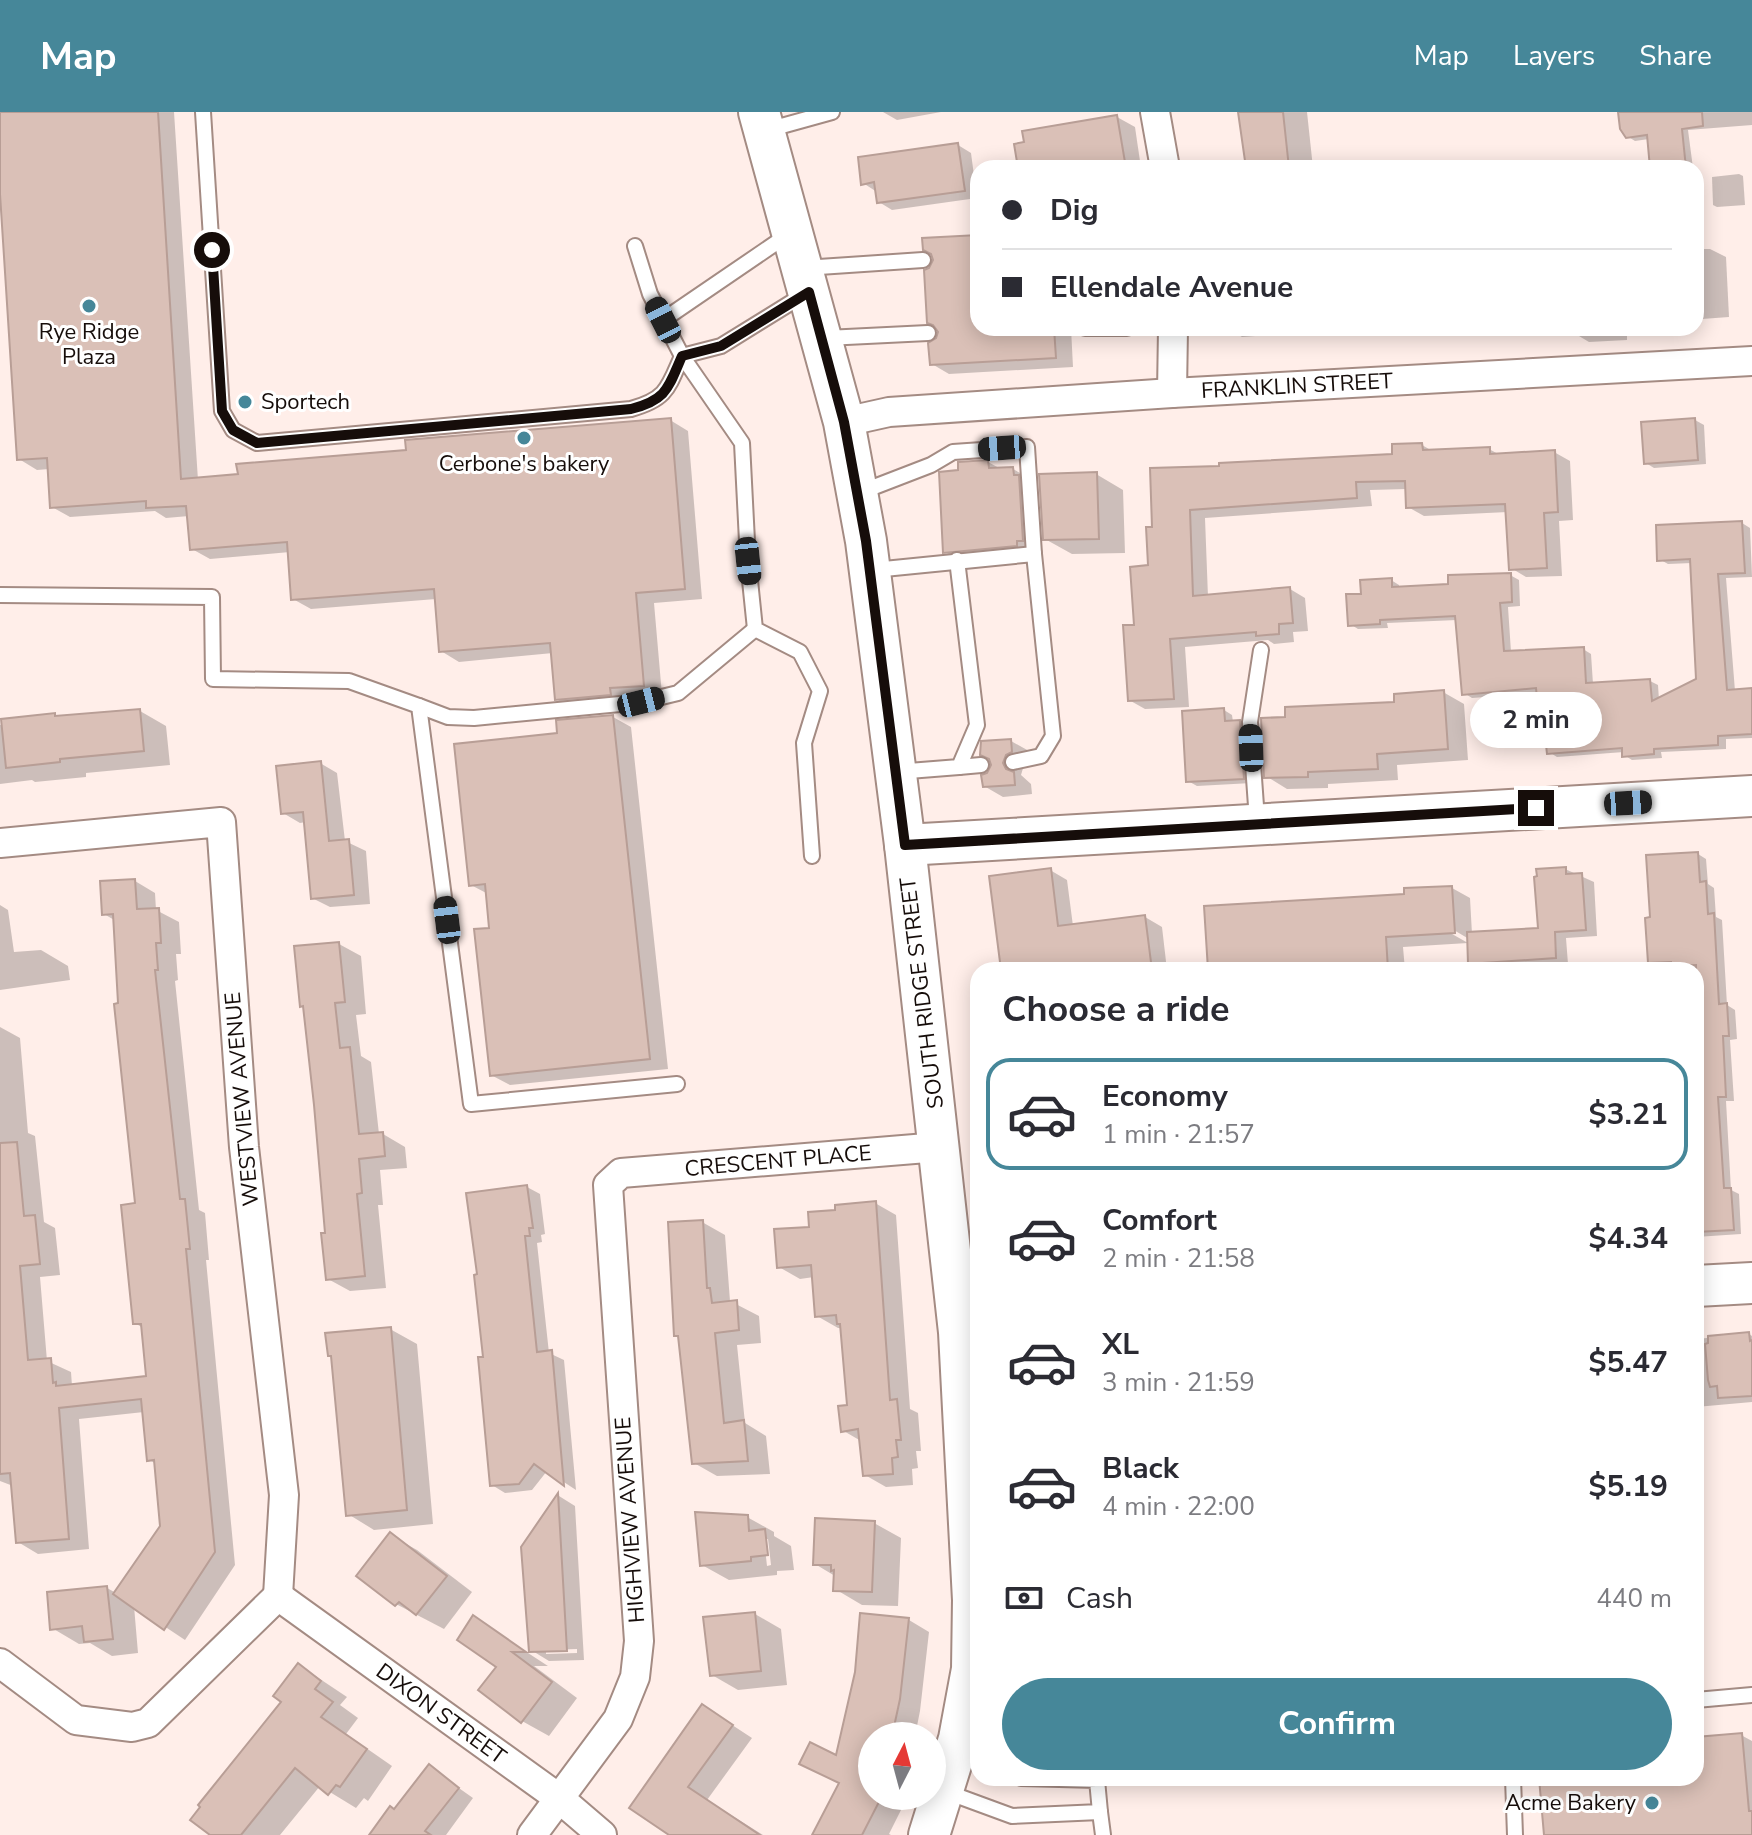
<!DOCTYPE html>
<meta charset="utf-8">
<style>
:root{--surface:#fff;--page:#f7f7f7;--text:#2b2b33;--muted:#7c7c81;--line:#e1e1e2;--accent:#468799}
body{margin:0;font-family:"Nunito Sans",sans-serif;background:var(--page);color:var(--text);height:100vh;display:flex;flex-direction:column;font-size:30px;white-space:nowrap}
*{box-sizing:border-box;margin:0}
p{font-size:26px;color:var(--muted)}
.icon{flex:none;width:44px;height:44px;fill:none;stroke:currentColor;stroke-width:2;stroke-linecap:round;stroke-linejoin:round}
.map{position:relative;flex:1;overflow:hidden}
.sheet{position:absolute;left:970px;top:850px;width:734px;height:824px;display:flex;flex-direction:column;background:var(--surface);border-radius:24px;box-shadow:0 4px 20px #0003}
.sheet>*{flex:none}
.banner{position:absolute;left:970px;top:48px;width:734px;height:176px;border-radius:24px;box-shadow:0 4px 20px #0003;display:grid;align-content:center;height:176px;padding:0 32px;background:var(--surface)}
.needle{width:52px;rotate:6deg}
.fabs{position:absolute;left:858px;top:1610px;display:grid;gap:16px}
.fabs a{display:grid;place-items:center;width:88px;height:88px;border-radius:50%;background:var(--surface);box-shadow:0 4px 20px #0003;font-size:40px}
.end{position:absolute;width:36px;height:36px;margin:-18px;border:10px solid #160d0a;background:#fff;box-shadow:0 0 0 4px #fff}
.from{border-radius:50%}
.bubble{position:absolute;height:56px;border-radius:28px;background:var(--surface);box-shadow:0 4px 20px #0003;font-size:26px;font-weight:700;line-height:56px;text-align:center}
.car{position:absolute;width:24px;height:48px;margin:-24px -12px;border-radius:10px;box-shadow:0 0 6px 2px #0007;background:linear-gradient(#222 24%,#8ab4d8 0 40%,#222 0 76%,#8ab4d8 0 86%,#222 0)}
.banner b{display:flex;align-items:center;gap:28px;height:76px;font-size:30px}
.banner b+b{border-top:2px solid var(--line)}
.banner i{width:20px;height:20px;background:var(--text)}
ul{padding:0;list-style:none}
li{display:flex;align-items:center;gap:24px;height:112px;margin:0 16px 12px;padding:0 16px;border:4px solid transparent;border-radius:24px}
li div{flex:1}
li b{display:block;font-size:30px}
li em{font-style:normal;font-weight:700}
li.selected{border-color:var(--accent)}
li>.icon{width:72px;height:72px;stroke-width:1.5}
h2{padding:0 32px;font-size:36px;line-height:96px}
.pay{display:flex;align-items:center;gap:20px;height:88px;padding:0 32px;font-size:30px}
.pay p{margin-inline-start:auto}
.cta{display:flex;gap:16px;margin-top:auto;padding:16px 32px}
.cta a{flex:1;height:92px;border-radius:48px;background:var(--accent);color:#fff;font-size:32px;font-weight:700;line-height:92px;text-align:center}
header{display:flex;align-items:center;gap:48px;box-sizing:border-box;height:112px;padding:0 40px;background:var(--accent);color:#fff}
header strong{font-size:38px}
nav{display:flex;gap:44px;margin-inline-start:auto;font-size:28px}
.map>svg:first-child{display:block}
.shadow{fill:#0003;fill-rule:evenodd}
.building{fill:#dac0b7;stroke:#b89e96;stroke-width:2}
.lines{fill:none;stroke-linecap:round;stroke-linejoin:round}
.lane-casing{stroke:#a48b83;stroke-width:18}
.street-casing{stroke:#a48b83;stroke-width:32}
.secondary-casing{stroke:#a48b83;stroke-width:44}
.lane{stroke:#fff;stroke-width:14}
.street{stroke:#fff;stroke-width:28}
.secondary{stroke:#fff;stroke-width:40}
.route{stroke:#160d0a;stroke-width:10}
.poi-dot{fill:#468799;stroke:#fff;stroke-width:3}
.labels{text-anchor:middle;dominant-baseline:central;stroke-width:6;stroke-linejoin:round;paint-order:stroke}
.poi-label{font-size:22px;fill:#160d0a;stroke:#fff}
.street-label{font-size:22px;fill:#160d0a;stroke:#fff}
</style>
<header>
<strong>Map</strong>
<nav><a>Map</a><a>Layers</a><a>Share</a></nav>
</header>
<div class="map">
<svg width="1752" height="1723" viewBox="0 0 1752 1723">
<rect width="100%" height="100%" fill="#ffeee9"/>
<!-- shadow -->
<g class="shadow">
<path d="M0 0H174L198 368 670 308 688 319 702 487 654 491 662 583 574 597 556 587 553 541 459 550 441 539 436 487 311 497 293 487 290 440 210 447 192 437 189 404 166 406 155 399 70 405 52 395 49 357 37 358 19 347 0 52Z"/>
<path d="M883 0H941L897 8Z"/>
<path d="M1240 0H1307L1313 56H1247Z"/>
<path d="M1620 0H1752V13L1688 18 1693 56H1652L1649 27 1635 29 1627 24Z"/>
<path d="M1117 5 1135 15 1141 56H1020Z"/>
<path d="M958 33 971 41 977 86 892 98 879 90 877 80 863 71Z"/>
<path d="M1739 62 1743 64 1745 93 1717 95 1713 93 1712 65Z"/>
<path d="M978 125V216H1071L1073 255 949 262 932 252 938 228Z"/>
<path d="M1696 137H1710L1726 145 1729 205 1702 207 1696 204Z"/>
<path d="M1227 216H1311L1279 218 1280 222 1242 225Z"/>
<path d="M1506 216H1546L1509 218Z"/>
<path d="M1574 216H1627V228L1589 230 1574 221Z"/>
<path d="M1695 308 1704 313 1706 352 1654 356 1646 351Z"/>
<path d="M1422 333 1434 340 1489 337 1500 343 1554 340 1570 349 1573 408 1559 409 1562 464 1526 465 1511 456 1508 400 1424 404 1408 395 1407 377 1370 378 1372 394 1205 406 1208 485 1290 477 1305 486 1308 519 1293 520 1294 530 1274 532 1268 528 1185 535 1189 595 1145 597 1129 588 1136 514 1150 455 1154 417 1152 358 1394 344Z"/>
<path d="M988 350 1001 357H1013L1031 367 1040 438 963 450 945 440 961 360Z"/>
<path d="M1096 362 1123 378 1125 441 1072 442 1045 427Z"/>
<path d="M1742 411 1750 416 1752 465 1726 466 1735 579 1752 578V626L1726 627V637L1661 640 1662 646 1632 648 1624 643V640L1557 645 1549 640 1545 598 1540 596 1539 581 1472 586 1464 581 1457 508 1387 511 1388 516 1358 517 1350 512 1363 483 1391 468 1399 473V476L1450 473 1510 463 1519 468 1520 494 1508 495 1511 540 1583 537 1591 542 1593 572 1650 569 1658 573 1659 588 1698 568 1692 451 1668 452 1659 447Z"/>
<path d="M1443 580 1464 592 1468 648 1397 653 1398 668 1328 672V676L1287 677 1266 664 1397 592Z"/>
<path d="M1224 598 1232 603 1233 610H1240L1248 615 1252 671 1197 674 1188 669Z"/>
<path d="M140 599 166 614 170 653 86 661V665L35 670 32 668 0 672V613L54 603 60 606Z"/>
<path d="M613 605 631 615 668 957 510 973 491 963V817L488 782 471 773 559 623Z"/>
<path d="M1011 629 1029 639V650L1024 653 1021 663 1031 672 1032 682 1003 685 984 674 989 662Z"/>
<path d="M320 651 337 661 345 729 366 739 370 792 330 795 312 786 306 710 300 711 283 701Z"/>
<path d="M1698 742 1706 747 1708 772 1714 776 1716 805 1722 808 1727 893 1735 898 1737 927 1730 928 1734 989H1726L1731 1078 1739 1082 1741 1122 1696 1125V858H1649L1647 808 1652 807Z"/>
<path d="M1565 757 1594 770 1597 824 1566 826 1568 852 1482 857 1470 851 1469 827 1447 814 1445 818 1468 831 1403 835 1405 858H1210L1406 784 1452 776 1470 786 1472 822 1540 818Z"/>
<path d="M1050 758 1067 768 1073 814 1145 805 1162 815 1167 858H1003Z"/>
<path d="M135 769 155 781 156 798 179 810 181 842H176L178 868 175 869 199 1098 205 1101 209 1148H206L235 1453 185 1528 134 1494 138 1541 112 1544 90 1531 79 1532 52 1516 107 1476 116 1481 162 1415 155 1351 149 1348 144 1300 79 1307 89 1437 38 1442 18 1430 13 1374 0 1369V915L20 926 28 1021 35 1024 44 1110 55 1116 60 1163 40 1165 47 1249 71 1260 72 1274 148 1266 143 1216 135 1211 137 1093 116 809 104 802Z"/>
<path d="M0 793 8 798 14 840 41 838 68 854 70 868 0 878Z"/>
<path d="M339 832 361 844 366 902 356 903 361 944 371 950 379 1022H383L405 1035 407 1056 380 1058 383 1093H378L386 1176 350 1179 328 1167 327 1122 304 895 302 894Z"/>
<path d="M527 1075 540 1082 545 1122 541 1123 542 1130 537 1131 549 1241 564 1248 576 1378 547 1359 532 1378 505 1381 492 1373 485 1247Z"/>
<path d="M875 1091 896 1103 910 1297 918 1301 921 1339H916L918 1356 912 1357 913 1373 886 1375 865 1363 861 1329 842 1318 849 1294 842 1216H838L817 1204 814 1165 800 1167 779 1155 811 1116 837 1099Z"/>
<path d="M702 1110 725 1123 730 1189 759 1204 761 1231 737 1233 745 1311 766 1324 770 1362 717 1364 694 1351 680 1225 676 1223Z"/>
<path d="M390 1217 417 1232 433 1412 374 1418 348 1402 333 1245 329 1243Z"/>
<path d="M1749 1222 1752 1224V1290L1696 1295V1227Z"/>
<path d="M559 1384 575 1394 584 1548 549 1549 531 1538 523 1435ZM577 1537V1541L546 1542V1538Z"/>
<path d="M747 1405 774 1420V1424L791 1434 794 1458 777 1459V1463L729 1468 702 1453ZM764 1427H768L771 1453 767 1454Z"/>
<path d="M874 1411 901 1426 898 1494 862 1493 835 1477V1464L815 1452Z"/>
<path d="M390 1423 417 1438 472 1480 444 1517 396 1492Z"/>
<path d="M755 1502 781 1517 787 1573 738 1578 712 1563Z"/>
<path d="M474 1506 548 1554H534L577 1586 549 1624 522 1609 499 1554Z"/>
<path d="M909 1508 929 1520 920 1599 915 1624H872V1684H901L900 1690 904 1692 889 1722 891 1723H814L841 1672 822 1663 837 1646Z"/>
<path d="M299 1553 347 1585 340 1593 358 1606 346 1622 392 1654 368 1689 364 1686 356 1696 320 1674 280 1723H213L284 1590Z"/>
<path d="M723 1607 752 1626 707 1688 763 1723H672L632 1695Z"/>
<path d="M1741 1623 1752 1629V1723H1546L1541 1666H1696V1627Z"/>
<path d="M429 1655 473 1686 446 1723H372L395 1700Z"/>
</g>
<!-- building -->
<g class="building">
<path d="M0 0H158L181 367 238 362 236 352 406 338 405 328 671 306 685 477 636 481 644 574 610 576 611 583 555 588 550 531 439 540 434 477 291 488 287 430 190 438 186 394 146 396V389L50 396 47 346 17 348 0 82Z"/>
<path d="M1238 0H1283L1289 56H1246Z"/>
<path d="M1618 0H1702L1703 14 1682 17 1686 56H1650L1647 23 1626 26 1620 17Z"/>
<path d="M1117 3 1126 56H1018L1014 32 1024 30 1022 19Z"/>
<path d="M958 31 965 79 877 91 874 70 861 73 858 45Z"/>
<path d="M978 123V216H1054L1056 246 930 253 928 231 936 226 938 220 933 213 927 211 924 158 929 156 933 148 931 142 923 138 922 126Z"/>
<path d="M1695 306 1698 348 1644 352 1641 310Z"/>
<path d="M1422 331 1423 338 1490 335V342L1555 338 1558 400 1544 401 1547 456 1509 458 1505 392 1406 396 1405 369 1356 370 1357 386 1190 398 1193 484 1290 475 1293 511 1279 512V522L1256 524V520L1170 527 1174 587 1128 589 1123 513H1134L1130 455 1148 453 1146 415H1152L1150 356 1219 354V351L1392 342V332Z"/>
<path d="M988 348 989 356 1013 355 1014 363H1019L1023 429H1017V434L943 441 939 360 958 358V350Z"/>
<path d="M1097 360 1099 427 1043 428 1039 362Z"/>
<path d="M1742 409 1745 461 1718 462 1727 578 1752 576V622L1718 624V633L1654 637V642L1622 645V636L1547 642 1542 596 1538 597 1536 576 1462 583 1455 504 1380 508V512L1348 514 1346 482H1361L1360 468 1392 466V475L1448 472V463L1511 461 1512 490 1500 491 1504 539 1584 535 1586 571 1650 567 1652 589 1696 567 1690 447 1657 449 1656 413Z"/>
<path d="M1444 578 1448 637 1377 642 1378 657 1308 660V665L1264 666 1261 606 1285 605V595L1394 590V582Z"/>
<path d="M1224 596 1225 609 1240 608 1244 667 1186 670 1182 599Z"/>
<path d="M140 597 144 639 60 647V650L6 656 1 607 55 601V604Z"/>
<path d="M613 603 650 947 490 964 474 817 489 816 485 772 469 774 454 632 557 621 556 608Z"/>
<path d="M1011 627 1012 640 1006 643 1003 651 1006 657 1014 660 1015 673 983 675 981 663 987 661 991 653 989 647 980 643 981 629Z"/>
<path d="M321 649 329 729 349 727 354 783 311 787 303 700 281 702 276 654Z"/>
<path d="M1698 740 1700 770 1706 769 1708 802 1714 801 1719 892 1727 891 1729 924H1723L1726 985H1718L1724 1076H1731L1734 1118 1696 1120V853L1671 854V850L1648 851 1645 806 1650 805 1646 743Z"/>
<path d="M1566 755V762L1582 761 1586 818 1555 820 1556 846 1468 852 1467 820 1538 816 1534 765 1537 764 1536 757Z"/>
<path d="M1051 756 1058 814 1145 803 1152 858H1001L989 764Z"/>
<path d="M135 767 137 797 159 796 161 831H156L158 858H155L180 1087H185L190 1137H186L215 1440 164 1518 113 1482 160 1414 154 1348 147 1349 141 1287 59 1296 69 1427 16 1431 10 1361 0 1362V1031L17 1030 24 1104 35 1103 40 1152 20 1154 28 1248 51 1246 53 1271 56 1270V1274L146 1264 141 1212H133L121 1093 135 1091 114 892 118 891 113 802 102 803 100 769Z"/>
<path d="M1452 774 1455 821 1386 825 1388 858H1208L1204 794 1404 782V776Z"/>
<path d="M339 830 345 890 335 891 340 936 350 935 359 1022 383 1020 385 1044 359 1047 362 1081 357 1082 365 1164 326 1168 321 1121H325L314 993 303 894 300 895 294 834Z"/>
<path d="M527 1073 533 1116H529L530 1124H525L537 1240 552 1238 564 1374 534 1352 519 1372 490 1374 478 1245H483L474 1163 477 1162 466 1081Z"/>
<path d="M876 1089 890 1288 897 1287 901 1328H896L898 1345 892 1346 893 1362 863 1364 858 1317 841 1320 838 1294 847 1293 840 1212H837L836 1203 815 1205 811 1153 777 1156 774 1117 809 1115 808 1100 835 1098V1093Z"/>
<path d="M703 1108 707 1176H710L712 1191 737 1188 739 1218 715 1221 724 1311 744 1308 748 1349 692 1352 678 1224H674L668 1110Z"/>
<path d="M391 1215 407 1398 346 1404 331 1244H328L325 1221Z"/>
<path d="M1749 1220 1750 1229 1752 1228V1284L1718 1286 1717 1274 1710 1275 1708 1268 1705 1232 1708 1231V1224Z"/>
<path d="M558 1381 567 1539 529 1540 521 1435Z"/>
<path d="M695 1400 748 1403 749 1419 765 1417 768 1443 751 1445V1449L700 1454Z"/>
<path d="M815 1406 875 1409 872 1480 833 1479 834 1458 831 1459V1453H813Z"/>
<path d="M390 1420 447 1464 416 1503 399 1490 395 1494 356 1464Z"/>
<path d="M107 1474 113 1527 84 1530 82 1514 50 1518 47 1480Z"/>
<path d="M755 1500 761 1559 710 1564 703 1505Z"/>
<path d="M860 1501 909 1506 900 1587 892 1624H872V1684H882L862 1723H812L839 1671 799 1652 810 1630 836 1643 855 1560Z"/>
<path d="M473 1503 526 1540H512L552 1570 521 1611 478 1578 496 1555 457 1528Z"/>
<path d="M298 1551 321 1569 315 1577 333 1590 321 1605 367 1637 340 1675 336 1673 328 1683 295 1656 241 1723H210L190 1708 200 1695 198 1693 281 1590 273 1584Z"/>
<path d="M702 1592 733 1613 688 1675 760 1723H669L629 1696Z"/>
<path d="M1742 1621 1749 1699H1752V1723H1544L1539 1666H1696V1625Z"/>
<path d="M429 1652 459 1676 425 1719 431 1723H369L390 1694 394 1697Z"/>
</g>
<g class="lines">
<!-- lane casing -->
<g class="lane-casing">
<g id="lane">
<path d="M203 0 222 299 233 318 257 331 631 297C667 287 668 276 682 244"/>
<path d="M767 18 832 0"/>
<path d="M635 134 650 182 682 244 742 331 748 449 755 517 800 540 820 579 804 631 812 744"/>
<path d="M804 156 923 148"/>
<path d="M663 208 789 122"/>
<path d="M1085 216H1127"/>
<path d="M826 226 928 221"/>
<path d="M682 244 721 234 805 182"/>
<path d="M861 380 931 353 953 340 1027 335 1034 442 1053 624 1041 644 1013 650"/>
<path d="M874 458 1034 442"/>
<path d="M0 483 212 485 213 567 349 569 419 594 471 992 677 972"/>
<path d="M419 594 448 605 474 606 641 590 678 581 755 517"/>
<path d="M959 655 981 653"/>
<path d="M896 660 959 655 977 613 957 448"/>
<path d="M1257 708 1250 610 1261 538"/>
<path d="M1696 1588 1752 1583"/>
<path d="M1513 1666 1515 1723"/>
<path d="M944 1679 1012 1704 1100 1700 1097 1668 1021 1666"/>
<path d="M1100 1700 1103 1723"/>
</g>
</g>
<!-- street casing -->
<g class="street-casing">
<g id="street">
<path d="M1155 0 1165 56"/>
<path d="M1172 281 1173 216"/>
<path d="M844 310 889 300 1172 281 1752 249"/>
<path d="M0 731 221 710 244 1035 284 1383 278 1484"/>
<path d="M278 1484 560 1687 602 1723"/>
<path d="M0 1551 76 1608 132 1615 148 1611 278 1484"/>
<path d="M532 1723 618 1607 635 1565 639 1529 608 1073 621 1061 939 1035"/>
</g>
</g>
<!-- secondary casing -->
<g class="secondary-casing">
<g id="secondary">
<path d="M759 0 844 310 866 429 905 733 959 1220 973 1488 972 1557 959 1627 929 1723"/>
<path d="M905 733 1752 684"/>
<path d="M1696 1174 1752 1171"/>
</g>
</g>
<!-- lane -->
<use href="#lane" class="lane"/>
<!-- street -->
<use href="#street" class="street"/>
<!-- secondary -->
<use href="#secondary" class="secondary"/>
</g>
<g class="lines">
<!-- route -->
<path class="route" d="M212 138 222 299 233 318 257 331 631 297C667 288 668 276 682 244L721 234 809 180 844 310 866 429 905 733 1536 696"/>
</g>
<!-- markers -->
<g class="poi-dot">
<circle cx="89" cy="194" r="8"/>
<circle cx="245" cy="290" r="8"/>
<circle cx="524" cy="326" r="8"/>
<circle cx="1652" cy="1691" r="8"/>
</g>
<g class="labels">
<!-- poi labels -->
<g class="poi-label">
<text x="89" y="220">Rye Ridge<tspan x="89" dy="25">Plaza</tspan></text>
<text x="261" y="290" text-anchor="start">Sportech</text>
<text x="524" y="352">Cerbone's bakery</text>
<text x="1636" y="1691" text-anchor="end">Acme Bakery</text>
</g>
<!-- street labels -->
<g class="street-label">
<text transform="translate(1297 274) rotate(-3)">FRANKLIN STREET</text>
<text transform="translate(922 881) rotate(-97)">SOUTH RIDGE STREET</text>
<text transform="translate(242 987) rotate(-95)">WESTVIEW AVENUE</text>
<text transform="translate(778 1049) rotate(-5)">CRESCENT PLACE</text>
<text transform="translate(630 1408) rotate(-94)">HIGHVIEW AVENUE</text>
<text transform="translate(441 1602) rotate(36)">DIXON STREET</text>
</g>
</g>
</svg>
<div class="fabs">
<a><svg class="needle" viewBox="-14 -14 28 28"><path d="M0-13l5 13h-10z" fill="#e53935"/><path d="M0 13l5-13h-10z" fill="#7c7c81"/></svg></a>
</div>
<i class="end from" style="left:212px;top:138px"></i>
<i class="end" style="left:1536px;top:696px"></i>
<div class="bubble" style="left:1470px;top:580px;width:132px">2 min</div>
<i class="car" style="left:663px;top:208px;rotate:333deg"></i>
<i class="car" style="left:1002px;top:336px;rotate:266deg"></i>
<i class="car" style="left:748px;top:449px;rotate:174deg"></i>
<i class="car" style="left:641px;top:590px;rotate:76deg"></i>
<i class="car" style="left:1251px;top:636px;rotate:358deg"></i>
<i class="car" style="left:1628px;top:691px;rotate:87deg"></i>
<i class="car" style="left:447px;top:808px;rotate:353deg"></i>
<div class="banner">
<b><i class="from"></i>Dig</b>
<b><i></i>Ellendale Avenue</b>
</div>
<section class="sheet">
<h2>Choose a ride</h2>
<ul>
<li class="selected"><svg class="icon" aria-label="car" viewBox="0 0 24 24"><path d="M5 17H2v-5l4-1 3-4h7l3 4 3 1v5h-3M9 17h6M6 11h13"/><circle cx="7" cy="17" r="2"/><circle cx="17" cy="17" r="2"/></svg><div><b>Economy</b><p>1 min · 21:57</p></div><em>$3.21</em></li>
<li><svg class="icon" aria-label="car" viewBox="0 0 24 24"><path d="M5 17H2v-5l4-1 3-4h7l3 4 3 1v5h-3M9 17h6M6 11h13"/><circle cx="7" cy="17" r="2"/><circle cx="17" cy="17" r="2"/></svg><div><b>Comfort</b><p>2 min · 21:58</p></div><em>$4.34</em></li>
<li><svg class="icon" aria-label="car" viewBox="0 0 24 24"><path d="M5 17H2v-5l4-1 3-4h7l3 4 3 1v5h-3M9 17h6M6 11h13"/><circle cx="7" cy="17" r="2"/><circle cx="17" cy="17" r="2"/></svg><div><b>XL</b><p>3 min · 21:59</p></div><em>$5.47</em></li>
<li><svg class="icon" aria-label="car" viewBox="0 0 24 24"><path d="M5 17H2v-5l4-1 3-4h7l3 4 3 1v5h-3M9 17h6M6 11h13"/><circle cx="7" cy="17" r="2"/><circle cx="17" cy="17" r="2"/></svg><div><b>Black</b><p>4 min · 22:00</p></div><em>$5.19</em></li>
</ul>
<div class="pay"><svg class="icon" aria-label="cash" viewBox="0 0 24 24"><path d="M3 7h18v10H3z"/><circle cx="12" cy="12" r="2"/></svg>Cash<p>440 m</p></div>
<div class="cta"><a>Confirm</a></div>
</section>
</div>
